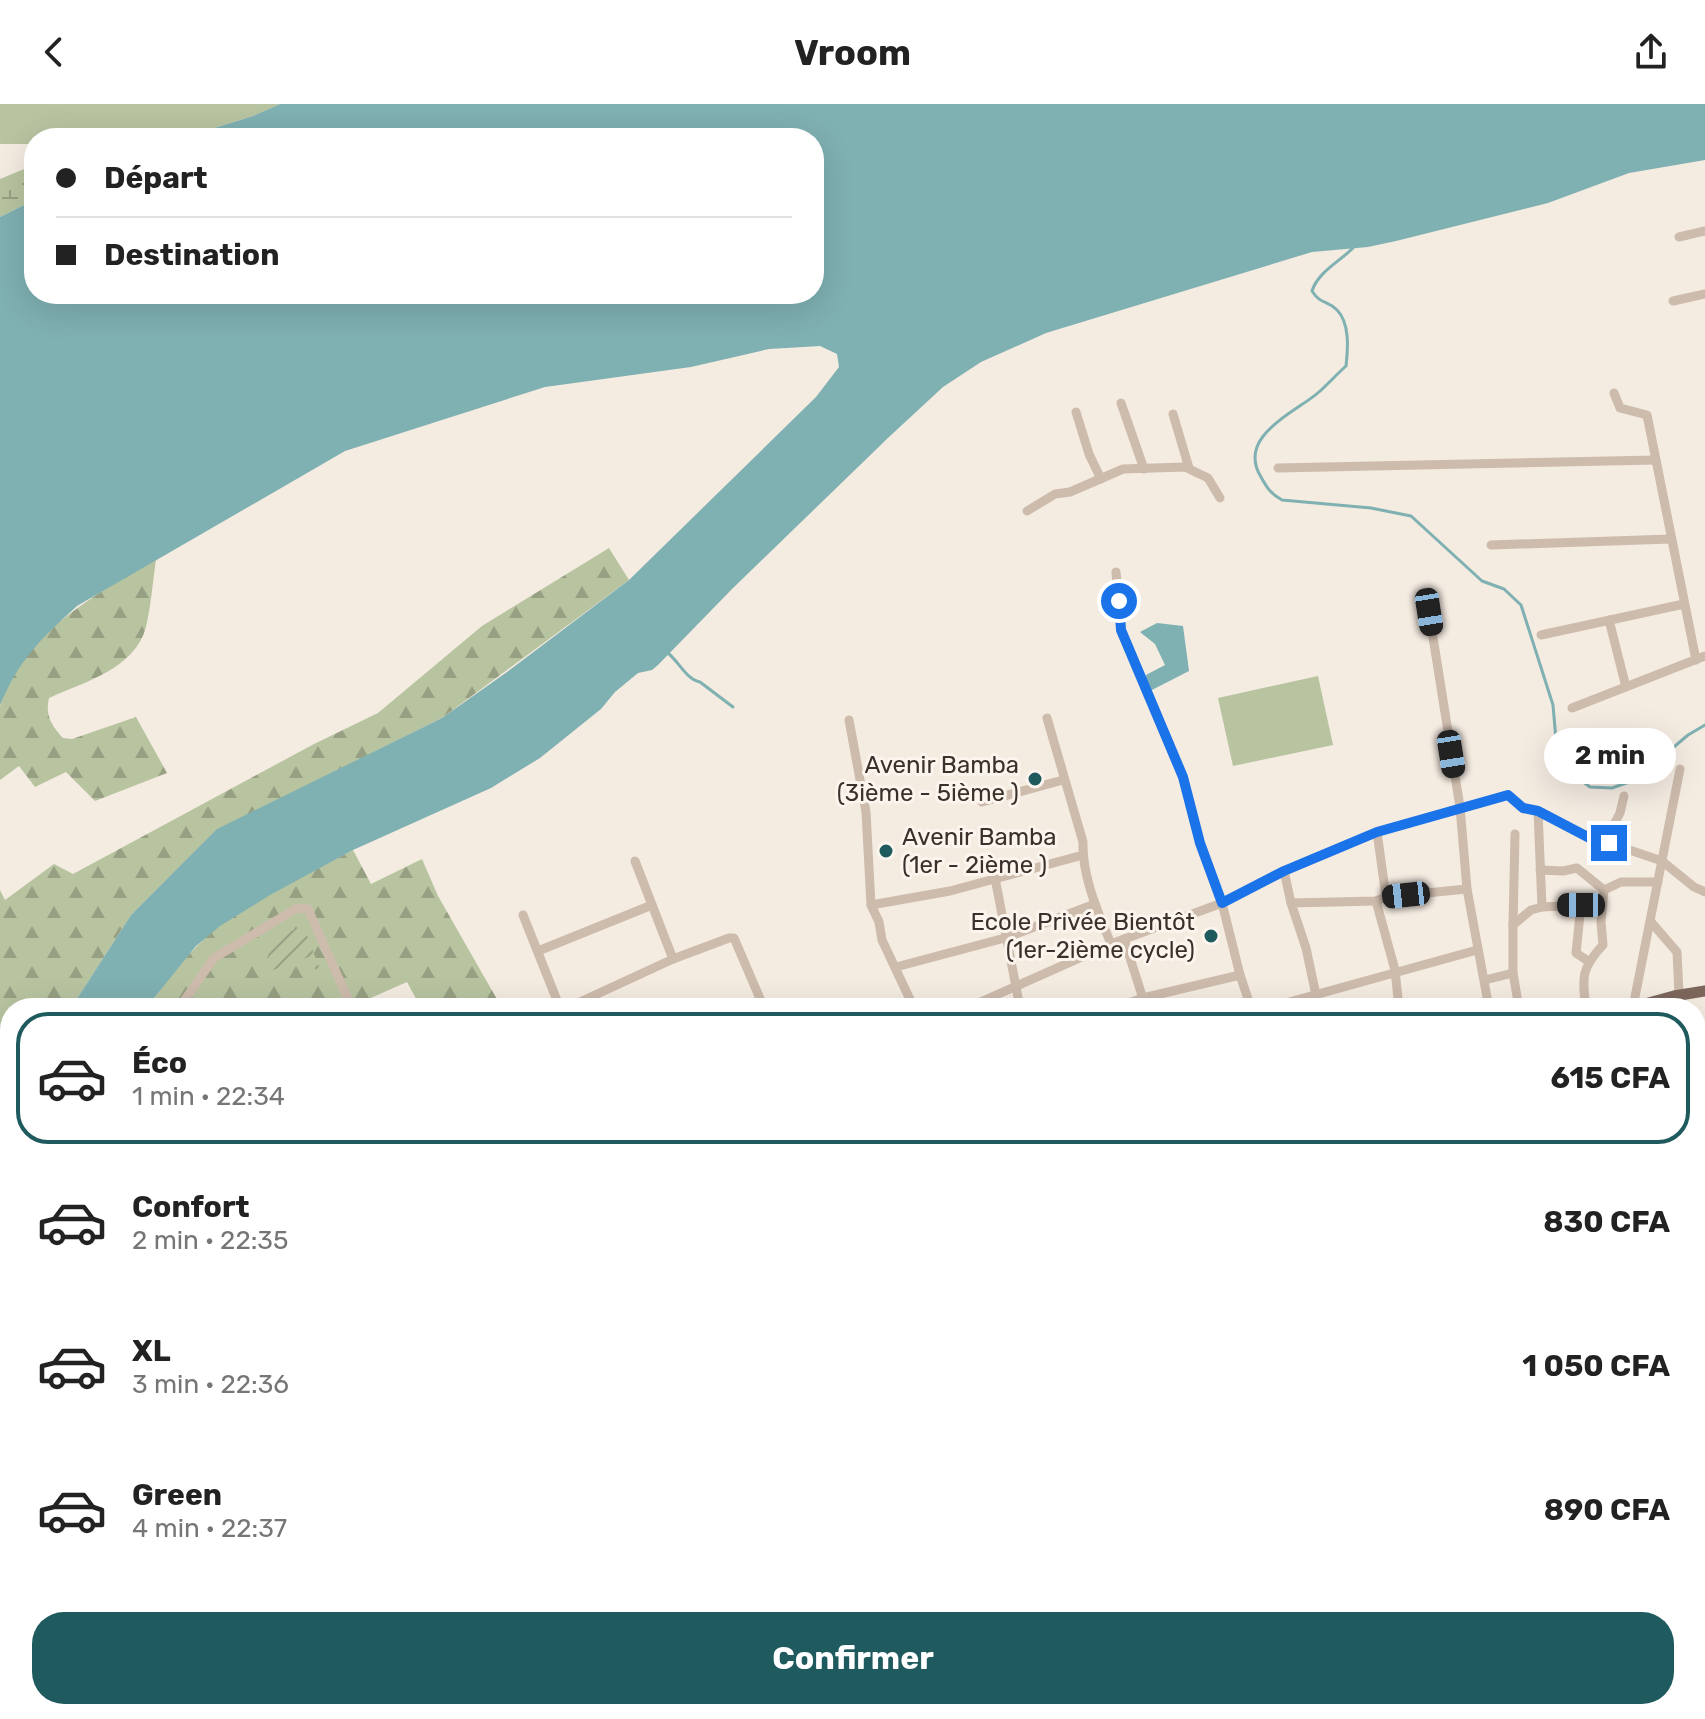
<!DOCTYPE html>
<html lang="fr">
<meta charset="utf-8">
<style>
:root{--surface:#fff;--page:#f6f6f6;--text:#222;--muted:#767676;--line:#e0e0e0;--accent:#1f5a5e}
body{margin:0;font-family:Rubik,sans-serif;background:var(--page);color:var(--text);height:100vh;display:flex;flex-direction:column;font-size:30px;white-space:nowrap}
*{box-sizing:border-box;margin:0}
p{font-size:26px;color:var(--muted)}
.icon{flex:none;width:44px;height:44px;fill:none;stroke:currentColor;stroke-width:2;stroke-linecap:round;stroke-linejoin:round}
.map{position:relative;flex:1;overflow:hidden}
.drawer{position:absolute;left:0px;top:894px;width:1706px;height:722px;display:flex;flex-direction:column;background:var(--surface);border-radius:32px 32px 0 0;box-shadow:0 8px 32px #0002}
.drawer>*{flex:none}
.banner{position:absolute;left:24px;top:24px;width:800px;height:176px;border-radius:32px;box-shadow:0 8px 32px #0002;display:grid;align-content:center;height:176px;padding:0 32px;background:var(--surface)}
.end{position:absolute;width:36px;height:36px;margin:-18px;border:10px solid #1a73e8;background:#fff;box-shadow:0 0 0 4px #fff}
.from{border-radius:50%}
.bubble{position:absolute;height:56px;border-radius:28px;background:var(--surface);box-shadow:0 8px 32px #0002;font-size:26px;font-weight:700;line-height:56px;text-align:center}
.car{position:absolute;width:24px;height:48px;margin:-24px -12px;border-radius:10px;box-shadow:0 0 6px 2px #0007;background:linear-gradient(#222 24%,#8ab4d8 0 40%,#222 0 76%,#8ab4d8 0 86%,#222 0)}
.banner b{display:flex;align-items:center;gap:28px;height:76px;font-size:30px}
.banner b+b{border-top:2px solid var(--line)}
.banner i{width:20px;height:20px;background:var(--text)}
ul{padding:14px 0 0;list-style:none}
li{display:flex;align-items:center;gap:24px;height:132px;margin:0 16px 12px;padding:0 16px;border:4px solid transparent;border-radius:32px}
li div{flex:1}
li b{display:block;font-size:30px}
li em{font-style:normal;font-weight:700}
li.current{border-color:var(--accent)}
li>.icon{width:72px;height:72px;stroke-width:1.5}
.cta{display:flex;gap:16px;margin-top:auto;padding:16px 32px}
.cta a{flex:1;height:92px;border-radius:32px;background:var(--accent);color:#fff;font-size:32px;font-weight:700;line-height:92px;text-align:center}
header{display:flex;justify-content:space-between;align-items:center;height:104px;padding:0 32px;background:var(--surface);font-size:36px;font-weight:700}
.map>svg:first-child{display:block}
.green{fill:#b8c4a0}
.forest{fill:url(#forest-firs)}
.wetland{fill:url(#wetland-marsh)}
.garden{fill:url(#garden-furrows)}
.water{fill:#7fb0b2}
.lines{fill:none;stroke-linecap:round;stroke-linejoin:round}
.stream{stroke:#7fb0b2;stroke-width:3}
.minor{stroke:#cdbbac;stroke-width:9}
.major{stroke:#7d675c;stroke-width:11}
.route{stroke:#1a73e8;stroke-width:10}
.poi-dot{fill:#1f5a5e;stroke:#fbf5ee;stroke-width:3}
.labels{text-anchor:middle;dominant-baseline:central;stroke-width:6;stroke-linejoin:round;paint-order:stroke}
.poi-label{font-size:24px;fill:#3b302b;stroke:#fbf5ee;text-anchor:end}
</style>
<header><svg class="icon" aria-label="back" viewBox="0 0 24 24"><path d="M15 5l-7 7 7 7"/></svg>Vroom<svg class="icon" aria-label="share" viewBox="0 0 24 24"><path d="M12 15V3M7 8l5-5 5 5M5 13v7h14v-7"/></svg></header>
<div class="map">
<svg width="1705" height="1615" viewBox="0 0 1705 1615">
<defs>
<pattern id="forest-firs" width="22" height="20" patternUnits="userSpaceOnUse" patternTransform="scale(2)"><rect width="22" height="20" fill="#b8c4a0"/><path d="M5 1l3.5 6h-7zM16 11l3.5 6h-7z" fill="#97a083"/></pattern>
<pattern id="wetland-marsh" width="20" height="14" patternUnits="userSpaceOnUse" patternTransform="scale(2)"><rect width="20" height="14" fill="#b8c4a0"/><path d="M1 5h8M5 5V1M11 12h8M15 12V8" fill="none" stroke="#97a083"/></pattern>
<pattern id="garden-furrows" width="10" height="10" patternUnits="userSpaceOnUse" patternTransform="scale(2)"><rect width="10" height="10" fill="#b8c4a0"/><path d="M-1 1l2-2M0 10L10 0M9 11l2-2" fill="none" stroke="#97a083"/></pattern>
</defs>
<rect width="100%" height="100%" fill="#f4ebe1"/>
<!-- green -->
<g class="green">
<path d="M0 0H280L253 12 182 34H34V40H0Z"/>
<path d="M1318 572 1333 641 1233 662 1218 594Z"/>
</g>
<!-- forest -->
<g class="forest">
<path d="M609 444 629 476 442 614 217 726 131 811 71 904H10V982L0 991V786L5 796 54 760 73 770 314 640 378 609 482 522Z"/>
<path d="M156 455C153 477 151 501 146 523 135 565 84 578 49 594 45 611 51 621 63 634L72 635 136 613 167 669 95 697 66 668 35 683 19 662 0 676C0 653 0 626 0 603 10 538 105 484 156 455Z"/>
<path d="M353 746 371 780 422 755 438 792 502 904H421L407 878 348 904H146C163 884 178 861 197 842 235 802 304 772 353 746Z"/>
</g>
<!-- wetland -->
<path class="wetland" d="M34 61V96L0 113V75Z"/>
<!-- garden -->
<path class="garden" d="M303 821 321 868H317L308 853 273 866 265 841Z"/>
<!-- water -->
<g class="water">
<path d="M280 0H1705V56L1629 69 1548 99 1396 137 1368 143 1312 148 1046 229 981 258 943 283 889 333 732 485 658 561 652 566 638 569 615 588 601 605 540 654 491 684 353 746 270 791 220 822 196 842 146 904H71L131 811 217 725 442 614 507 568 629 476 816 293 839 263 837 250 820 242 769 245 691 263 545 283 345 347 77 502C40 536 20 554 0 601V113L34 96V190H814V34H182L253 12Z"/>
<path d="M1157 519 1183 522 1189 567 1148 588 1146 571 1165 561 1155 540 1140 528Z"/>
<path d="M10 982V1082L0 1089V991Z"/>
</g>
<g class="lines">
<!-- stream -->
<g class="stream">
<path d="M1352 141 1353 144C1339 158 1318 168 1312 187 1321 201 1327 196 1337 206 1350 219 1348 245 1346 262 1337 270 1328 280 1319 288 1295 309 1236 332 1261 373 1267 384 1271 390 1282 396L1371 404 1411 412 1482 477 1504 485 1521 501 1553 601 1557 648 1562 662 1590 683 1612 684 1635 676 1688 631 1705 621"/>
<path d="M668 549C679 558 686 575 700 578L733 603"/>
<path d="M355 1606 360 1615"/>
</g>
<!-- minor -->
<g class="minor">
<path d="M1679 133 1705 127"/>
<path d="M1673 197 1705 190"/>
<path d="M1614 289 1620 304 1647 311 1696 556"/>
<path d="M1121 299 1144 365"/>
<path d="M1076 308 1089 350 1101 375"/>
<path d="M1173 310 1189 364"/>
<path d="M1278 364 1656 356"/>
<path d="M1027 407 1055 390 1070 388 1123 365 1185 363 1208 374 1220 394"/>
<path d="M1491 441 1671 435"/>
<path d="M1116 468 1121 526 1183 673 1200 739 1222 799 1240 871 1251 904"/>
<path d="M1429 508 1460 703 1467 785 1489 904"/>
<path d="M1609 516 1626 583"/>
<path d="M1541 531 1684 500"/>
<path d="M1572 604 1705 552"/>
<path d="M1047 614 1083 738C1082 773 1098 808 1111 840"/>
<path d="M849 616 866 708 871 801 879 818 882 836 914 904"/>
<path d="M982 698 1063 676"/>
<path d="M1377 728 1386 793"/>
<path d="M1603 741 1620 709 1624 692"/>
<path d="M635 757 673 855"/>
<path d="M1540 766 1563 767 1577 764 1604 786 1601 818 1603 841C1581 864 1582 874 1586 904"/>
<path d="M1284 767 1291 799"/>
<path d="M995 774 1020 904"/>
<path d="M1604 786 1621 778H1658"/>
<path d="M1376 797 1395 866 1399 904"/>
<path d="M871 801 950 787 1083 751"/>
<path d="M1542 803 1581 801 1576 849 1588 857"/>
<path d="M523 811 560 904"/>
<path d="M1651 818 1677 848 1679 890"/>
<path d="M1513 821 1515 730"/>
<path d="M1124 835 1146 904"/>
<path d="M538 847 652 801"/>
<path d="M896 863 1005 834 1095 800"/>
<path d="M1513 869 1519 904"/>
<path d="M1485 876 1513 869V821L1531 806 1542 803 1538 707"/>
<path d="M1316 891 1306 844 1291 799 1376 797 1386 793 1467 785"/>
<path d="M1633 903 1680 665"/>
<path d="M179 904 214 854 297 804 308 805 352 904"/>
<path d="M567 904 673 855 729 834H734L764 904"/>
<path d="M967 904 1111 840 1222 799 1284 767 1377 728 1508 691 1523 704 1538 707 1603 741 1609 739 1662 757 1694 783 1705 788"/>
<path d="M1114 904 1143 894 1240 871"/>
<path d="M1268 904 1477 846"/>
<path d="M1696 951 1705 949"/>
<path d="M1696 1006H1705"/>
<path d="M1696 1053 1699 1066"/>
<path d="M1696 1131 1705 1129"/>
<path d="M1696 1146 1705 1156"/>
<path d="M0 1154 10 1175"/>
<path d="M1696 1230 1705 1227"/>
<path d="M1696 1286H1705"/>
<path d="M0 1331 10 1327"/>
<path d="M1696 1344 1705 1343"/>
<path d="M0 1365 3 1385 0 1386"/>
<path d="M1696 1402 1705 1401"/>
<path d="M0 1421 10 1418"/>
<path d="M1696 1437 1702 1439 1705 1446"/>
<path d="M0 1546 10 1571"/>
<path d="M1696 1559 1703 1590"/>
<path d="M1696 1592 1699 1615"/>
<path d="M24 1606 28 1615"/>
<path d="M92 1606 95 1615"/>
<path d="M263 1606 267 1615"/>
<path d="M362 1606 367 1615"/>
<path d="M412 1606 417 1615"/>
<path d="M488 1606 493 1615"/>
<path d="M135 1615 151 1606"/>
<path d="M221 1615 241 1606"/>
<path d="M536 1615 552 1606"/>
<path d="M687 1615 703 1606"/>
<path d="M880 1615 979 1611 1222 1610"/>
<path d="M1330 1615 1377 1614 1436 1606"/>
<path d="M1558 1615 1608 1606"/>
</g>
<!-- major -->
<g class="major">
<path d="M1630 904 1674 892 1705 887"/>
<path d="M887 1606 889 1615"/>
</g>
</g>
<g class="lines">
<!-- route -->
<path class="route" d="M1119 497 1121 526 1183 673 1200 739 1222 799 1284 767 1377 728 1508 691 1523 704 1538 707 1603 741 1609 739"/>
</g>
<!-- markers -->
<g class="poi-dot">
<circle cx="1035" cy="675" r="8"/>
<circle cx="886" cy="747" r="8"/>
<circle cx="1211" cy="832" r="8"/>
</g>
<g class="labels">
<!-- poi labels -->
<g class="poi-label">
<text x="1019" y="661">Avenir Bamba<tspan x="1019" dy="28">(3ième - 5ième )</tspan></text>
<text x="902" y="733" text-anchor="start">Avenir Bamba<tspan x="902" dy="28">(1er - 2ième )</tspan></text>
<text x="1195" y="818">Ecole Privée Bientôt<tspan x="1195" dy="28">(1er-2ième cycle)</tspan></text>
</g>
</g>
</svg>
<i class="end from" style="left:1119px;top:497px"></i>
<i class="end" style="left:1609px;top:739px"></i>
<div class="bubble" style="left:1544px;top:624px;width:132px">2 min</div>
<i class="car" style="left:1429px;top:508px;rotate:171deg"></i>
<i class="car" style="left:1451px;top:650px;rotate:171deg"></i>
<i class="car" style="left:1406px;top:791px;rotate:264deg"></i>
<i class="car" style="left:1581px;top:801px;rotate:270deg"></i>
<div class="banner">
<b><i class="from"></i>Départ</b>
<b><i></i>Destination</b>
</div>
<section class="drawer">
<ul>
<li class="current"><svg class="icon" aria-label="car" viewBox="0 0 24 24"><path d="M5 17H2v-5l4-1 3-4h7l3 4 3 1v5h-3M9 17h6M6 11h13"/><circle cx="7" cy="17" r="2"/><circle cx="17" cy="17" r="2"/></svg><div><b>Éco</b><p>1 min · 22:34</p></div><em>615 CFA</em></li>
<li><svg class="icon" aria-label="car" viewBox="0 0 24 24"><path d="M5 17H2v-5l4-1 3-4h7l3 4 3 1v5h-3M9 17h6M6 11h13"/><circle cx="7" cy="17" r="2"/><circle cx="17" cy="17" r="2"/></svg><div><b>Confort</b><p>2 min · 22:35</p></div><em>830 CFA</em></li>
<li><svg class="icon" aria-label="car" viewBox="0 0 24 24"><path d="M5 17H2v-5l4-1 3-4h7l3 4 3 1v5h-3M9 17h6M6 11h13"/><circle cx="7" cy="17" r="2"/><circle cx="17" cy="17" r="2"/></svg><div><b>XL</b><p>3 min · 22:36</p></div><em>1 050 CFA</em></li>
<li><svg class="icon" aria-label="car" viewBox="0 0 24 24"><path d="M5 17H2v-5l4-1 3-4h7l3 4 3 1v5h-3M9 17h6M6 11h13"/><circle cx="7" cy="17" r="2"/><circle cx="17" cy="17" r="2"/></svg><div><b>Green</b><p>4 min · 22:37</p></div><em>890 CFA</em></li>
</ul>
<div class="cta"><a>Confirmer</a></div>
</section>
</div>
